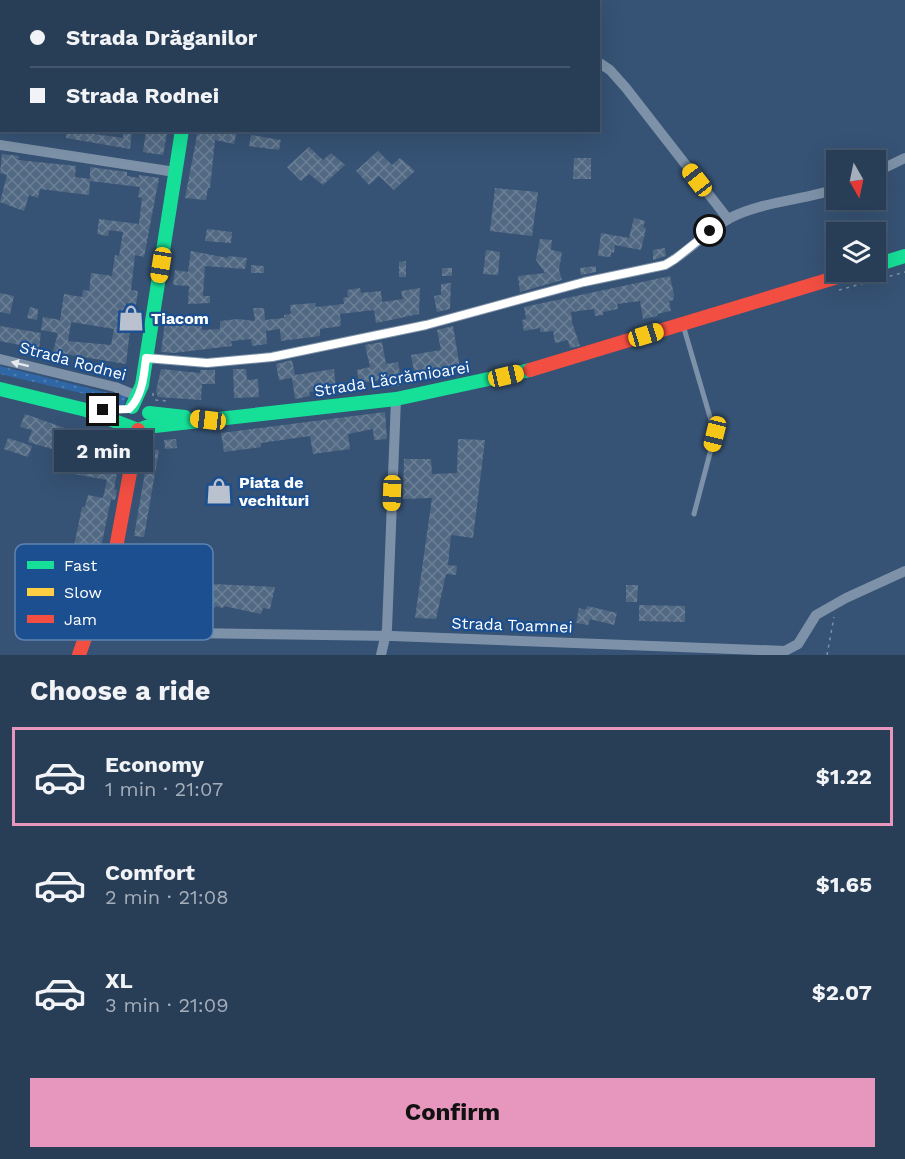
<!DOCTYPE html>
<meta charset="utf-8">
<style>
:root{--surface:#283e57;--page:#30455d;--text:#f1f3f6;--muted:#a5aeba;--line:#44576d;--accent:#e797bd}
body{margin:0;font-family:"Work Sans",sans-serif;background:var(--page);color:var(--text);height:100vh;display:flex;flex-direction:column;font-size:22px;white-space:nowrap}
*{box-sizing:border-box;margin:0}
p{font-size:20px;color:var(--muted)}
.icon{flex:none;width:33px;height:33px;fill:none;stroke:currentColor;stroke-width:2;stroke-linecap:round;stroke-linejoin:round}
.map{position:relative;height:655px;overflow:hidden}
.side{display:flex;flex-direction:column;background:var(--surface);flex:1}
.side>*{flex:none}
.hud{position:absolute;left:0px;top:0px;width:600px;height:132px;box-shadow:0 6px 24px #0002,0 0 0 2px var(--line);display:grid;align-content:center;height:132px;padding:0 30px;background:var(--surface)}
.needle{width:39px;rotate:171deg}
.controls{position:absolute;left:826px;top:150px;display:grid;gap:12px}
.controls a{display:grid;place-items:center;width:60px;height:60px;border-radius:0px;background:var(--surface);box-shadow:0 6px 24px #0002,0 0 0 2px var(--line);font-size:30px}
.end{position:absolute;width:27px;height:27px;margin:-14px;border:8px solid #fff;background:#111;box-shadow:0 0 0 3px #111}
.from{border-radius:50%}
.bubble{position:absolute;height:42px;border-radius:0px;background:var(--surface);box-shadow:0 6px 24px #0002,0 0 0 2px var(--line);font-size:20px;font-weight:700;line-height:42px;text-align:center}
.car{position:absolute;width:18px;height:36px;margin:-18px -9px;border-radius:8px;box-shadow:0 0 4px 2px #0007;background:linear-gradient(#f5c518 24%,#345 0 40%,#f5c518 0 76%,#345 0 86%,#f5c518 0)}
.hud b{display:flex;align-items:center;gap:21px;height:57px;font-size:22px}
.hud b+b{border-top:2px solid var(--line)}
.hud i{width:15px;height:15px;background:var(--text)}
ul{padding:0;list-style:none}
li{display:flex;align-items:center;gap:18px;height:99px;margin:0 12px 9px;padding:0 18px;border:3px solid transparent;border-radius:0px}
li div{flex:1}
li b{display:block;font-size:22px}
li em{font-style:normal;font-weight:700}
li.selected{border-color:var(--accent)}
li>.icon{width:54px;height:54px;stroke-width:1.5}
h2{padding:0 30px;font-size:27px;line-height:72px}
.cta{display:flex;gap:12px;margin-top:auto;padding:12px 30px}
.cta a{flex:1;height:69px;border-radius:0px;background:var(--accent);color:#111;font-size:24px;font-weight:700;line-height:69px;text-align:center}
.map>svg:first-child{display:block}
.park{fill:url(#park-dots)}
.building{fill:url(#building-cross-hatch);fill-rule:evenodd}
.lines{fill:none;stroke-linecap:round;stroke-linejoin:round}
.path{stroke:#7d92a8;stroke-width:1.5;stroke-dasharray:3 4.5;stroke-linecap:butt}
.lane{stroke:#7d92a8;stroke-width:5}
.street{stroke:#7d92a8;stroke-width:10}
.fast{stroke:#16e098;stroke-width:14}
.slow{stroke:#ffcf43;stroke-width:14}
.jam{stroke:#f24e42;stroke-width:14}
.oneway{fill:#e5e9ee}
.route{stroke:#fff;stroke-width:8}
.labels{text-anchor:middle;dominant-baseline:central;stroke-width:4.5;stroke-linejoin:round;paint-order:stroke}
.poi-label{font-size:16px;font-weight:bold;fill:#fff;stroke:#1b4f8f;text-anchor:start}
.street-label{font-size:16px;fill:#fff;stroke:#1b4f8f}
.key{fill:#1b4f8f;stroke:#5f84b1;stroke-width:1.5}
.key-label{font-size:16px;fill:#fff}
</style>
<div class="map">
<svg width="905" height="655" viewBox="0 0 905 655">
<defs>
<pattern id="park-dots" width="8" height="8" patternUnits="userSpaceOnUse" patternTransform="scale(1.5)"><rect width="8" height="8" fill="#2f66a5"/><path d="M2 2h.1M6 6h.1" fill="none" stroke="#4e7db2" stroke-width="1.8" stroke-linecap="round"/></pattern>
<pattern id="building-cross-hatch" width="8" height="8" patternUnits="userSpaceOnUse" patternTransform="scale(1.5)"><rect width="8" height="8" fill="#526984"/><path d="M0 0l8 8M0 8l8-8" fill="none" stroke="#6c8096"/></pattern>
</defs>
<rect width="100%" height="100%" fill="#365274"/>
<!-- park -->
<path class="park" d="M0 366 120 396 121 392 127 395 124 405 117 407 119 402 0 374Z"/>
<!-- building -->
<g class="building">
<path d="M67 130H87L86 133 123 138 124 130H132L130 149 66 138Z"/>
<path d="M146 130 167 133 163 155 143 152Z"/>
<path d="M198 130H237L234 144 215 140 210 188H208L206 200 185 198Z"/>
<path d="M251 135 281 140 279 150 249 146Z"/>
<path d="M309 147 323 160 331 153 345 165 323 185 309 174 301 181 287 167Z"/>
<path d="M378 151 392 165 400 158 415 171 394 190 379 176 369 185 356 171Z"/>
<path d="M2 154 19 156 18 160 76 166 75 177 90 179 89 195 40 189 38 198 29 195 24 211 0 202 7 175 0 173Z"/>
<path d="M574 158H591V179H573Z"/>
<path d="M90 167 127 172V176L139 178V175L159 178 144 257 135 255 131 290 138 291 136 305 126 303 124 320 131 321 126 364 53 352 58 333 41 330 43 317 60 320 64 294 82 297 83 290 89 291 91 273 112 276 115 255 119 256 123 232 109 230 108 236 97 234 99 219 139 224 142 198 138 197 140 187 90 181ZM71 322 114 329 111 345 68 341Z"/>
<path d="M495 188 538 192 532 236 490 231Z"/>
<path d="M634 218 645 221 643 227 646 228 641 250 615 245 614 253 611 252V257L598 256 601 233 629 238Z"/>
<path d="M207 229 232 232 231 243 205 241Z"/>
<path d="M540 239 552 240 551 250 562 252 559 270 562 280 520 292 518 276 545 273 536 260Z"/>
<path d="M665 248 666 256 653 260V250Z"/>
<path d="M486 250 500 252 498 275 483 274Z"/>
<path d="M191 251 228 258V256L247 258 245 269 205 266 203 296H210V303L188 304 189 286 173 285 175 270 188 272Z"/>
<path d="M406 261V277H399V262Z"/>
<path d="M251 265 264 266V273H251Z"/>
<path d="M596 266V272L581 275 580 268Z"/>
<rect x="442" y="268" width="10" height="8"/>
<path d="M670 276 674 295 673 300 669 301 671 311 657 314V316L643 319 640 301 617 304 618 309 603 312V315L595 316 594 309 571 312 572 322 580 346 570 348 568 340 555 343 553 331 540 332V328L524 331 522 320 526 319 524 307Z"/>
<path d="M451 283 450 309 437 312 434 296 441 295V284Z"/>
<path d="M360 288 361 293 381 291 382 302 403 299 401 291 420 288 419 314 376 323 374 310 340 314 341 326 320 329V336L281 341 280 329 266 331 267 344 252 346 251 339 231 341 232 346 198 350 174 353 161 352 166 314 180 316V320L202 321V330L220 329V321L238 319 255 321 253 308H264L265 320 284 318V315L291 314 290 305 315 303 316 307 344 304 343 298 348 297 347 290Z"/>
<path d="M0 293 14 296 10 314 0 312Z"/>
<path d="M30 307 38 309 37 320 27 318Z"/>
<path d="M0 326 41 333 39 349 0 341Z"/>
<path d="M453 326 460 368 415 377 411 355 441 350 437 330Z"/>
<path d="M382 342 386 364 398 362 402 385 383 388 382 380 359 383 357 370 370 367 365 345Z"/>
<path d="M292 360 295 375 334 369 336 388 309 392 310 396 295 399 292 378 279 380 276 364Z"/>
<path d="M161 369 200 373V370H215V384H202L201 400 158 397 156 391Z"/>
<path d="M233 369H246L247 380 258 379 259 397 234 398Z"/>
<path d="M385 412 387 439 374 440 373 429 348 434 350 449 313 454 310 436 261 443V447L224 452 221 433Z"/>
<path d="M25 414 76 432 75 435 90 438 91 433 123 441 114 489 117 490 115 500 111 499 100 552 74 546 82 507H85L88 495 103 498 107 480 69 473 72 455 28 442 32 430 20 427Z"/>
<path d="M8 438 32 446 28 457 4 449Z"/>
<path d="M176 439 177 448 165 449 164 440Z"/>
<path d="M458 439 485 440 473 538 451 535 448 565 457 566 456 575 446 574 436 619 415 618 432 498 403 499 404 459H431L432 474 457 473Z"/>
<path d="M149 449 159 450 144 537 134 536Z"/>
<path d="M212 584 275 587 270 609 263 608 261 614 224 606 223 608 216 606 215 608 208 606Z"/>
<path d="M626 585H638L637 602H626Z"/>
<path d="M639 605 685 606V622L639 621Z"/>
<path d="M587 606 617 613 614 625 590 619 588 625 576 623 579 608 586 610Z"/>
</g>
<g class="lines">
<!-- path -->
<g class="path">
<path d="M839 290 905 272"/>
<path d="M153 393V397L156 400 167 401V403"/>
<path d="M827 655 834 617"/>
</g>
<!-- lane -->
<path class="lane" d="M683 325 715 434 694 514"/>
<!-- street -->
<g class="street">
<path d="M477 0V2"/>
<path d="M598 62 610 70 626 88 728 219"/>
<path d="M0 145 175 172"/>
<path d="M876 172 905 158"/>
<path d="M146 358 207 363 272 357 426 325 584 282 665 265C689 252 706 231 730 218 761 202 802 200 837 189"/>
<path d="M0 359 115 387 137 396"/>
<path d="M91 624 110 631 124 632 392 636 785 651 798 644 816 615 846 598 905 571"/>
<path d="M381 655 387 629 396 399"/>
</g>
<!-- fast -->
<g class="fast">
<path d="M876 265 905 256"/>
<path d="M0 389 86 410 138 430 146 427 396 399 530 370"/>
<path d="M132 407 142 385 182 130"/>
<path d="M149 413 185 417"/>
</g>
<!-- slow -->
<path class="slow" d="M204 0V2"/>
<!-- jam -->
<g class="jam">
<path d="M530 370 854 272"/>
<path d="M79 655 116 548 138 430"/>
</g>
</g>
<!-- one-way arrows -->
<defs><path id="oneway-solid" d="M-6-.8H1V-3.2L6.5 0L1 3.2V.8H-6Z" transform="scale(1.5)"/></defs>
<use class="oneway" href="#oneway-solid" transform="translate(20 364) rotate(-166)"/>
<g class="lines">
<!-- route -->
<path class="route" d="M103 410 129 409C142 397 144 376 146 358L207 363 272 357 426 325 584 282 665 265 675 259 710 231"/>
</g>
<!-- icons -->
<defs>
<g id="shop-bare" transform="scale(2.07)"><path d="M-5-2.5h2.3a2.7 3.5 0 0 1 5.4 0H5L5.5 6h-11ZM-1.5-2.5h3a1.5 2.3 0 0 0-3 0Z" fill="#b9c2ce" stroke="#1b4f8f" stroke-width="2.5" paint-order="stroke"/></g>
</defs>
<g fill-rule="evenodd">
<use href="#shop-bare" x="131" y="318"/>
<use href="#shop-bare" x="219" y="491"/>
</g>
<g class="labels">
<!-- poi labels -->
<g class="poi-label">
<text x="151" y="318">Tiacom</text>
<text x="239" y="482">Piata de<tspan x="239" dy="18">vechituri</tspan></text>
</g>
<!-- street labels -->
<g class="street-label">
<text transform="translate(73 361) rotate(15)">Strada Rodnei</text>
<text transform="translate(392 379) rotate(-9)">Strada Lăcrămioarei</text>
<text transform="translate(512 625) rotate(2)">Strada Toamnei</text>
</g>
</g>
<!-- legend -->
<rect x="15" y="544" width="198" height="96" rx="9" class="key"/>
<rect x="27" y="561" width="27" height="8" fill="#16e098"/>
<rect x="27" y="588" width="27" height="8" fill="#ffcf43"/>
<rect x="27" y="615" width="27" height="8" fill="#f24e42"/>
<g class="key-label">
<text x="64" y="571">Fast</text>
<text x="64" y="598">Slow</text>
<text x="64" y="625">Jam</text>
</g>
</svg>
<div class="controls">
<a><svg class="needle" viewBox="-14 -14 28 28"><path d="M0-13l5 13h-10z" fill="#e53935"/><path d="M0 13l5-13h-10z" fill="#a5aeba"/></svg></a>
<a><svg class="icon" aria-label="layers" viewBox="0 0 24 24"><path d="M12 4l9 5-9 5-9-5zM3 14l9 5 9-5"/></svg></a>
</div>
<i class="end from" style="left:710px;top:231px"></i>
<i class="end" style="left:103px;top:410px"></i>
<div class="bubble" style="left:54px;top:430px;width:99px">2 min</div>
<i class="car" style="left:697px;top:180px;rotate:322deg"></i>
<i class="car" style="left:161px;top:265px;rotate:189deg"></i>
<i class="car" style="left:646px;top:335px;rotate:73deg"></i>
<i class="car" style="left:506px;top:376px;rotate:77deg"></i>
<i class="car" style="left:208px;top:420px;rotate:277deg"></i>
<i class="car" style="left:715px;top:434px;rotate:194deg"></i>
<i class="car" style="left:392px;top:493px;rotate:182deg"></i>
<div class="hud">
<b><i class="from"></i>Strada Drăganilor</b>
<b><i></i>Strada Rodnei</b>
</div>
</div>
<section class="side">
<h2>Choose a ride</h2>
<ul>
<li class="selected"><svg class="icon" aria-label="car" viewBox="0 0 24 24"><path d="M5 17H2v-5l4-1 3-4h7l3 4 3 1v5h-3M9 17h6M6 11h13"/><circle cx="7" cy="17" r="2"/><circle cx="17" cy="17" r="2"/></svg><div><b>Economy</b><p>1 min · 21:07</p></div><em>$1.22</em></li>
<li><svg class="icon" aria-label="car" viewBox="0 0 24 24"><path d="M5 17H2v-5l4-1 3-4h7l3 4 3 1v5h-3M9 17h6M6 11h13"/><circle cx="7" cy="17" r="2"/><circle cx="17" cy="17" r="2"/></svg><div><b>Comfort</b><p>2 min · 21:08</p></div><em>$1.65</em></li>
<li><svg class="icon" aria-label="car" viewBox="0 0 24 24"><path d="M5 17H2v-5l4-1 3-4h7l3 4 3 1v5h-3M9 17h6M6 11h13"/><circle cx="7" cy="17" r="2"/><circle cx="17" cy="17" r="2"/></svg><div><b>XL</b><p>3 min · 21:09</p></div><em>$2.07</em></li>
</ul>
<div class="cta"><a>Confirm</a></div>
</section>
